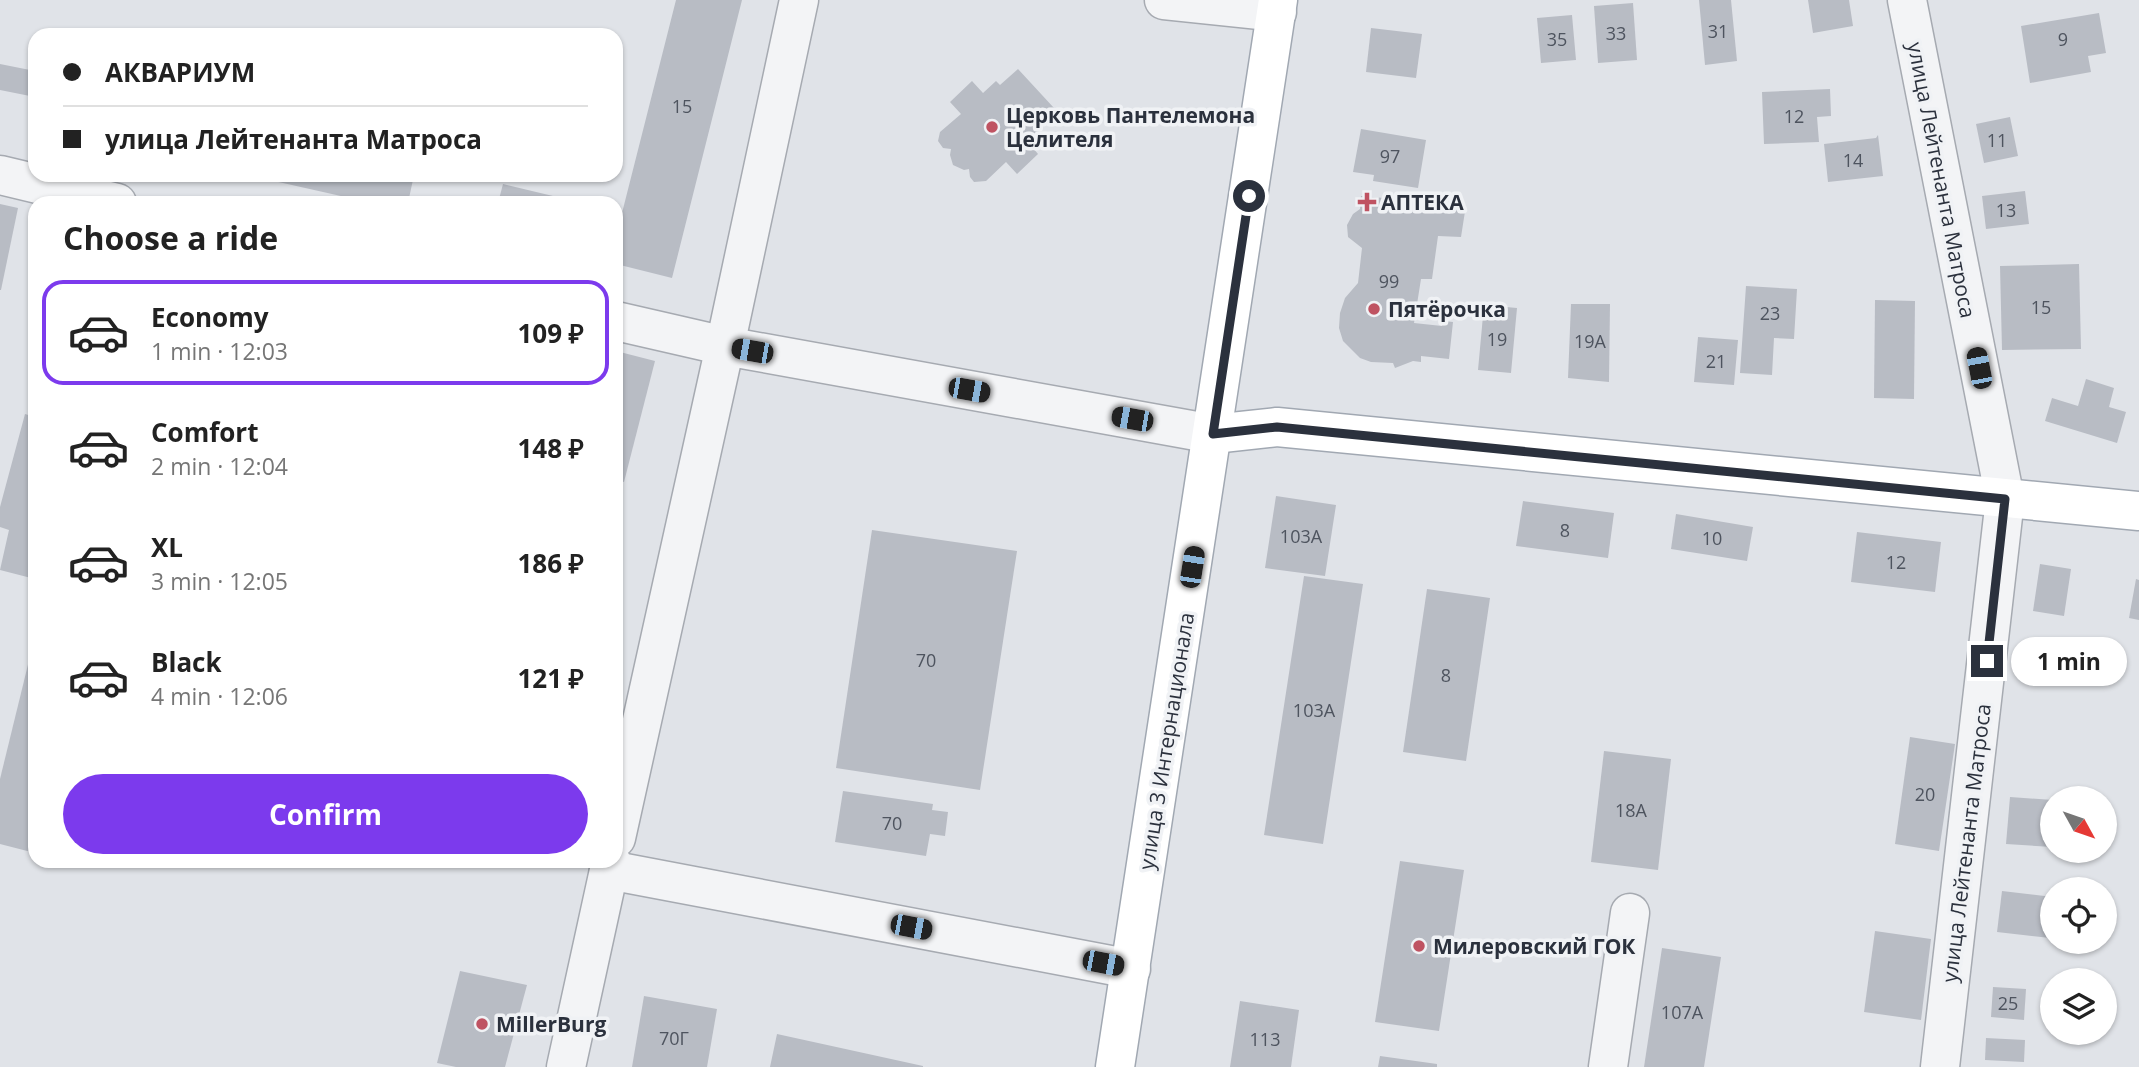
<!DOCTYPE html>
<meta charset="utf-8">
<style>
:root{--surface:#fff;--page:#f6f6f6;--text:#222;--muted:#767676;--line:#e0e0e0;--accent:#7c3aed}
body{margin:0;font-family:"Open Sans",sans-serif;background:var(--page);color:var(--text);height:100vh;display:flex;flex-direction:column;font-size:26px;white-space:nowrap}
*{box-sizing:border-box;margin:0}
p{font-size:23px;color:var(--muted)}
.icon{flex:none;width:38px;height:38px;fill:none;stroke:currentColor;stroke-width:2;stroke-linecap:round;stroke-linejoin:round}
.map{position:relative;flex:1;overflow:hidden}
.panel{position:absolute;left:28px;top:196px;width:595px;height:672px;display:flex;flex-direction:column;background:var(--surface);border-radius:21px;box-shadow:0 2px 5px #0004}
.panel>*{flex:none}
.guide{position:absolute;left:28px;top:28px;width:595px;height:154px;border-radius:21px;box-shadow:0 2px 5px #0004;display:grid;align-content:center;height:154px;padding:0 35px;background:var(--surface)}
.needle{width:46px;rotate:130deg}
.tools{position:absolute;left:2040px;top:786px;display:grid;gap:14px}
.tools a{display:grid;place-items:center;width:77px;height:77px;border-radius:50%;background:var(--surface);box-shadow:0 2px 5px #0004;font-size:35px}
.end{position:absolute;width:32px;height:32px;margin:-16px;border:9px solid #2b313d;background:#fff;box-shadow:0 0 0 4px #fff}
.from{border-radius:50%}
.bubble{position:absolute;height:49px;border-radius:24px;background:var(--surface);box-shadow:0 2px 5px #0004;font-size:23px;font-weight:700;line-height:49px;text-align:center}
.car{position:absolute;width:21px;height:42px;margin:-21px -10px;border-radius:9px;box-shadow:0 0 5px 2px #0007;background:linear-gradient(#222 24%,#8ab4d8 0 40%,#222 0 76%,#8ab4d8 0 86%,#222 0)}
.guide b{display:flex;align-items:center;gap:24px;height:66px;font-size:26px}
.guide b+b{border-top:2px solid var(--line)}
.guide i{width:18px;height:18px;background:var(--text)}
ul{padding:0;list-style:none}
li{display:flex;align-items:center;gap:21px;height:105px;margin:0 14px 10px;padding:0 21px;border:4px solid transparent;border-radius:21px}
li div{flex:1}
li b{display:block;font-size:26px}
li em{font-style:normal;font-weight:700}
li.current{border-color:var(--accent)}
li>.icon{width:63px;height:63px;stroke-width:1.5}
h2{padding:0 35px;font-size:32px;line-height:84px}
.button{display:flex;gap:14px;margin-top:auto;padding:14px 35px}
.button a{flex:1;height:80px;border-radius:42px;background:var(--accent);color:#fff;font-size:28px;font-weight:700;line-height:80px;text-align:center}
.map>svg:first-child{display:block}
.building{fill:#b8bcc4}
.lines{fill:none;stroke-linecap:round;stroke-linejoin:round}
.minor-casing{stroke:#a6aab1;stroke-width:41}
.major-casing{stroke:#a1a8b2;stroke-width:41}
.minor{stroke:#f3f4f6;stroke-width:38}
.major{stroke:#fff;stroke-width:38}
.route{stroke:#2b313d;stroke-width:9}
.poi-dot{fill:#bf5362;stroke:#f0f2f5;stroke-width:2.5}
.labels{text-anchor:middle;dominant-baseline:central;stroke-width:7;stroke-linejoin:round;paint-order:stroke}
.number-label{font-size:18px;fill:#4e545f}
.poi-label{font-size:21px;font-weight:bold;fill:#2b313d;stroke:#f0f2f5;text-anchor:start}
.street-label{font-size:21px;fill:#2b313d;stroke:#f0f2f5}
</style>
<div class="map">
<svg width="2139" height="1067" viewBox="0 0 2139 1067">
<rect width="100%" height="100%" fill="#e0e3e8"/>
<!-- building -->
<g class="building">
<path d="M676 0H742L672 278 616 264V211L622 213Z"/>
<path d="M1699 0H1731L1737 61 1705 65Z"/>
<path d="M1808 0H1849L1853 26 1813 33Z"/>
<path d="M1633 3 1637 60 1598 63 1594 6Z"/>
<path d="M2099 13 2106 53 2088 56 2091 72 2030 83 2021 26Z"/>
<path d="M1572 15 1576 60 1541 63 1537 18Z"/>
<path d="M1371 28 1422 34 1416 78 1366 72Z"/>
<path d="M0 64 35 71V97L0 90Z"/>
<path d="M1018 69 1054 108 1037 125 1041 129 1028 142 1038 154 1017 174 1006 162 986 181 974 182 970 177 969 169 964 170 953 165 950 155 951 149 943 148 938 141 940 132 961 114 950 102 972 81 983 93 996 81 1000 85Z"/>
<path d="M1830 89 1831 116 1817 117 1819 142 1764 144 1762 92Z"/>
<path d="M2010 117 2018 156 1984 163 1976 124Z"/>
<path d="M1361 129 1426 140 1418 188 1373 181 1374 175 1353 172Z"/>
<path d="M1878 135 1883 176 1828 182 1824 144 1876 138Z"/>
<path d="M247 175H414L408 203H372Z"/>
<path d="M503 184 578 202V203H498Z"/>
<path d="M2025 191 2029 224 1986 229 1982 196Z"/>
<path d="M1361 196 1466 205 1461 237 1438 236 1432 279H1421L1414 323 1442 326 1443 321 1453 322 1449 359 1421 356V362L1413 361 1395 368 1393 363 1371 362 1360 358 1343 341 1339 328 1340 313 1345 298 1358 283 1362 248 1348 237 1347 225 1353 214 1360 209Z"/>
<path d="M0 204 18 208 1 290H0Z"/>
<path d="M2079 264 2081 349 2002 350 2000 266Z"/>
<path d="M1746 286 1797 289 1794 339 1774 338 1772 375 1740 373Z"/>
<path d="M1875 300 1915 301 1914 399 1874 398Z"/>
<path d="M1571 304H1610L1609 382 1568 378Z"/>
<path d="M1484 305 1517 308 1511 373 1478 370Z"/>
<path d="M1698 337 1738 340 1734 385 1694 382Z"/>
<path d="M616 351 655 361 624 482 616 480Z"/>
<path d="M2086 379 2114 388 2109 407 2126 412 2117 443 2045 421 2052 398 2078 406Z"/>
<path d="M25 414 35 417V579L0 570 9 530 0 527V507Z"/>
<path d="M1276 496 1336 505 1325 576 1265 568Z"/>
<path d="M1523 501 1614 513 1608 558 1516 546Z"/>
<path d="M1676 514 1753 527 1747 561 1671 549Z"/>
<path d="M872 530 1017 551 980 790 836 768Z"/>
<path d="M1857 532 1941 542 1935 592 1851 582Z"/>
<path d="M2040 564 2071 569 2064 616 2033 611Z"/>
<path d="M1304 576 1363 584 1323 844 1264 835Z"/>
<path d="M2136 579 2139 580V620L2129 618Z"/>
<path d="M1427 589 1490 598 1466 761 1403 752Z"/>
<path d="M34 640H35V853L0 844V779Z"/>
<path d="M1910 737 1955 744 1939 851 1895 844Z"/>
<path d="M1604 751 1671 759 1658 870 1591 862Z"/>
<path d="M843 791 933 804 932 810 948 812 945 836 930 834 926 856 835 842Z"/>
<path d="M2010 797 2053 800 2052 847 2006 844Z"/>
<path d="M1400 861 1464 870 1439 1031 1375 1022Z"/>
<path d="M2002 891 2053 897 2050 938 1997 932Z"/>
<path d="M1875 931 1931 939 1921 1020 1864 1012Z"/>
<path d="M1662 948 1721 957 1704 1067H1644Z"/>
<path d="M460 971 527 985 505 1067H456L437 1063Z"/>
<path d="M1993 987 2026 989 2024 1020 1991 1017Z"/>
<path d="M644 996 717 1009 707 1067H632Z"/>
<path d="M1240 1001 1299 1010 1291 1067H1230Z"/>
<path d="M777 1034 923 1066V1067H770Z"/>
<path d="M1986 1038 2025 1040 2024 1062 1985 1060Z"/>
<path d="M1380 1056 1437 1064V1067H1378Z"/>
</g>
<g class="lines">
<!-- minor casing -->
<g class="minor-casing">
<g id="minor">
<path d="M1164 0 1277 12"/>
<path d="M1907 0 2005 499 1940 1067"/>
<path d="M0 175 117 203"/>
<path d="M616 321 725 346 1213 434"/>
<path d="M616 838 725 346 799 0"/>
<path d="M609 870 1131 969"/>
<path d="M566 1067 611 861"/>
<path d="M1608 1067 1630 913"/>
</g>
</g>
<!-- major casing -->
<g class="major-casing">
<g id="major">
<path d="M1213 434 1277 427 2139 511"/>
<path d="M1115 1067 1278 0"/>
</g>
</g>
<!-- minor -->
<use href="#minor" class="minor"/>
<!-- major -->
<use href="#major" class="major"/>
</g>
<g class="lines">
<!-- route -->
<path class="route" d="M1249 196 1213 434 1277 427 2005 499 1987 661"/>
</g>
<!-- markers -->
<g class="poi-dot">
<circle cx="992" cy="127" r="7"/>
<path d="M1363.5 191.5h7v7h7v7h-7v7h-7v-7h-7v-7h7z"/>
<circle cx="1374" cy="309" r="7"/>
<circle cx="1419" cy="946" r="7"/>
<circle cx="482" cy="1024" r="7"/>
</g>
<g class="labels">
<!-- number labels -->
<g class="number-label">
<text x="1718" y="31">31</text>
<text x="1616" y="33">33</text>
<text x="1557" y="39">35</text>
<text x="2063" y="39">9</text>
<text x="682" y="106">15</text>
<text x="1794" y="116">12</text>
<text x="1997" y="140">11</text>
<text x="1390" y="156">97</text>
<text x="1853" y="160">14</text>
<text x="2006" y="210">13</text>
<text x="1389" y="281">99</text>
<text x="2041" y="307">15</text>
<text x="1770" y="313">23</text>
<text x="1497" y="339">19</text>
<text x="1590" y="341">19А</text>
<text x="1716" y="361">21</text>
<text x="1565" y="530">8</text>
<text x="1301" y="536">103А</text>
<text x="1712" y="538">10</text>
<text x="1896" y="562">12</text>
<text x="926" y="660">70</text>
<text x="1446" y="675">8</text>
<text x="1314" y="710">103А</text>
<text x="1925" y="794">20</text>
<text x="1631" y="810">18А</text>
<text x="892" y="823">70</text>
<text x="2008" y="1003">25</text>
<text x="1682" y="1012">107А</text>
<text x="674" y="1038">70Г</text>
<text x="1265" y="1039">113</text>
</g>
<!-- poi labels -->
<g class="poi-label">
<text x="1006" y="115">Церковь Пантелемона<tspan x="1006" dy="24">Целителя</tspan></text>
<text x="1381" y="202">АПТЕКА</text>
<text x="1388" y="309">Пятёрочка</text>
<text x="1433" y="946">Милеровский ГОК</text>
<text x="496" y="1024">MillerBurg</text>
</g>
<!-- street labels -->
<g class="street-label">
<text transform="translate(1942 180) rotate(79)">улица Лейтенанта Матроса</text>
<text transform="translate(1166 741) rotate(-81)">улица 3 Интернационала</text>
<text transform="translate(1966 843) rotate(-83)">улица Лейтенанта Матроса</text>
</g>
</g>
</svg>
<div class="tools">
<a><svg class="needle" viewBox="-14 -14 28 28"><path d="M0-13l5 13h-10z" fill="#e53935"/><path d="M0 13l5-13h-10z" fill="#767676"/></svg></a>
<a><svg class="icon" aria-label="locate" viewBox="0 0 24 24"><circle cx="12" cy="12" r="6"/><path d="M12 2v4M12 18v4M2 12h4M18 12h4"/></svg></a>
<a><svg class="icon" aria-label="layers" viewBox="0 0 24 24"><path d="M12 4l9 5-9 5-9-5zM3 14l9 5 9-5"/></svg></a>
</div>
<i class="end from" style="left:1249px;top:196px"></i>
<i class="end" style="left:1987px;top:661px"></i>
<div class="bubble" style="left:2011px;top:637px;width:116px">1 min</div>
<i class="car" style="left:752px;top:351px;rotate:280deg"></i>
<i class="car" style="left:1979px;top:368px;rotate:349deg"></i>
<i class="car" style="left:969px;top:390px;rotate:100deg"></i>
<i class="car" style="left:1132px;top:419px;rotate:280deg"></i>
<i class="car" style="left:1192px;top:567px;rotate:9deg"></i>
<i class="car" style="left:911px;top:927px;rotate:101deg"></i>
<i class="car" style="left:1103px;top:963px;rotate:101deg"></i>
<div class="guide">
<b><i class="from"></i>АКВАРИУМ</b>
<b><i></i>улица Лейтенанта Матроса</b>
</div>
<section class="panel">
<h2>Choose a ride</h2>
<ul>
<li class="current"><svg class="icon" aria-label="car" viewBox="0 0 24 24"><path d="M5 17H2v-5l4-1 3-4h7l3 4 3 1v5h-3M9 17h6M6 11h13"/><circle cx="7" cy="17" r="2"/><circle cx="17" cy="17" r="2"/></svg><div><b>Economy</b><p>1 min · 12:03</p></div><em>109 ₽</em></li>
<li><svg class="icon" aria-label="car" viewBox="0 0 24 24"><path d="M5 17H2v-5l4-1 3-4h7l3 4 3 1v5h-3M9 17h6M6 11h13"/><circle cx="7" cy="17" r="2"/><circle cx="17" cy="17" r="2"/></svg><div><b>Comfort</b><p>2 min · 12:04</p></div><em>148 ₽</em></li>
<li><svg class="icon" aria-label="car" viewBox="0 0 24 24"><path d="M5 17H2v-5l4-1 3-4h7l3 4 3 1v5h-3M9 17h6M6 11h13"/><circle cx="7" cy="17" r="2"/><circle cx="17" cy="17" r="2"/></svg><div><b>XL</b><p>3 min · 12:05</p></div><em>186 ₽</em></li>
<li><svg class="icon" aria-label="car" viewBox="0 0 24 24"><path d="M5 17H2v-5l4-1 3-4h7l3 4 3 1v5h-3M9 17h6M6 11h13"/><circle cx="7" cy="17" r="2"/><circle cx="17" cy="17" r="2"/></svg><div><b>Black</b><p>4 min · 12:06</p></div><em>121 ₽</em></li>
</ul>
<div class="button"><a>Confirm</a></div>
</section>
</div>
